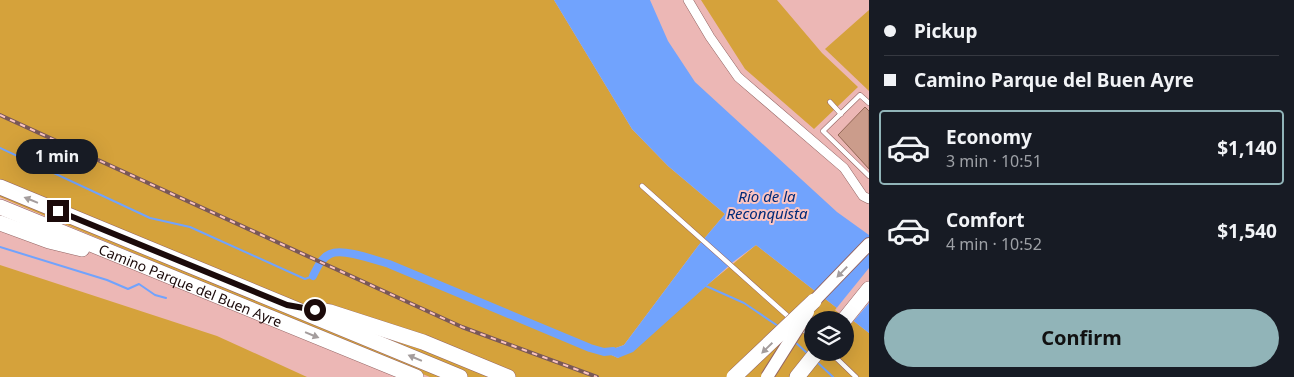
<!DOCTYPE html>
<meta charset="utf-8">
<style>
:root{--surface:#171b24;--page:#242831;--text:#f1f3f6;--muted:#9ea1a6;--line:#363941;--accent:#91b4b8}
body{margin:0;font-family:"Noto Sans",sans-serif;background:var(--page);color:var(--text);height:100vh;display:flex;flex-direction:column;font-size:19px;white-space:nowrap}
*{box-sizing:border-box;margin:0}
p{font-size:16px;color:var(--muted)}
.icon{flex:none;width:28px;height:28px;fill:none;stroke:currentColor;stroke-width:2;stroke-linecap:round;stroke-linejoin:round}
.map{position:relative;flex:1;overflow:hidden}
.details{display:flex;flex-direction:column;background:var(--surface);width:425px}
.details>*{flex:none}
.guide{display:grid;align-content:center;height:110px;padding:0 15px;background:var(--surface)}
.controls{position:absolute;left:804px;top:311px;display:grid;gap:10px}
.controls a{display:grid;place-items:center;width:50px;height:50px;border-radius:50%;background:var(--surface);box-shadow:0 5px 20px #0002;font-size:25px}
.end{position:absolute;width:22px;height:22px;margin:-11px;border:6px solid #1b0a0a;background:#fff;box-shadow:0 0 0 2px #fff}
.from{border-radius:50%}
.bubble{position:absolute;height:35px;border-radius:18px;background:var(--surface);box-shadow:0 5px 20px #0002;font-size:16px;font-weight:700;line-height:35px;text-align:center}
.guide b{display:flex;align-items:center;gap:18px;height:48px;font-size:19px}
.guide b+b{border-top:1px solid var(--line)}
.guide i{width:12px;height:12px;background:var(--text)}
ul{padding:0;list-style:none}
li{display:flex;align-items:center;gap:15px;height:75px;margin:0 10px 8px;padding:0 5px;border:2px solid transparent;border-radius:5px}
li div{flex:1}
li b{display:block;font-size:19px}
li em{font-style:normal;font-weight:700}
li.on{border-color:var(--accent)}
li>.icon{width:45px;height:45px;stroke-width:1.5}
.button{display:flex;gap:10px;margin-top:auto;padding:10px 15px}
.button a{flex:1;height:58px;border-radius:30px;background:var(--accent);color:#111;font-size:20px;font-weight:700;line-height:58px;text-align:center}
main{display:flex;flex:1;min-height:0}
.map>svg:first-child{display:block}
.green{fill:#d5a23b;fill-rule:evenodd}
.water{fill:#71a3fd}
.pier{fill:#ecb7b5}
.lines{fill:none;stroke-linecap:round;stroke-linejoin:round}
.stream{stroke:#71a3fd;stroke-width:2}
.canal{stroke:#71a3fd;stroke-width:8}
.building{fill:#cb9c8b;stroke:#916655}
.service-casing{stroke:#936463;stroke-width:5.5}
.minor-casing{stroke:#936463;stroke-width:10}
.secondary-casing{stroke:#936463;stroke-width:14}
.motorway-casing{stroke:#936463;stroke-width:16}
.service{stroke:#fff;stroke-width:4.5}
.minor{stroke:#fff;stroke-width:9}
.secondary{stroke:#fff;stroke-width:12}
.motorway{stroke:#fff;stroke-width:15}
.rail-casing{stroke:#795857;stroke-width:4}
.rail{stroke:#fac4c2;stroke-width:2;stroke-dasharray:5.5;stroke-linecap:butt}
.secondary-bridge-casing{stroke:#936463;stroke-width:14;stroke-linecap:butt}
.motorway-bridge-casing{stroke:#936463;stroke-width:16;stroke-linecap:butt}
.secondary-bridge{stroke:#fff;stroke-width:12}
.motorway-bridge{stroke:#fff;stroke-width:15}
.oneway{fill:#a49d9d}
.route{stroke:#1b0a0a;stroke-width:6}
.labels{text-anchor:middle;dominant-baseline:central;stroke-width:4;stroke-linejoin:round;paint-order:stroke}
.street-label{font-size:14px;fill:#1b0a0a;stroke:#fac4c2}
.water-label{font-size:15px;font-style:italic;fill:#012a77;stroke:#fac4c2}
</style>
<main>
<div class="map">
<svg width="869" height="377" viewBox="0 0 869 377">
<rect width="100%" height="100%" fill="#ecb7b5"/>
<!-- green -->
<g class="green">
<path d="M0 0H554L632 129 668 166 725 214 698 246 624 345 605 352 618 358 756 245 869 333V377H460L0 187ZM812 320H845V352H812Z"/>
<path d="M701 0H777L822 53 858 87 814 129 745 69Z"/>
<path d="M869 10V91L825 49Z"/>
<path d="M0 193 441 377H430L396 363 0 197Z"/>
<path d="M0 265 217 336 307 377H0Z"/>
</g>
<!-- water -->
<path class="water" d="M554 0H650L668 41 695 82 837 212 869 235V333L756 245 733 262 633 352 618 358 604 352 624 345 698 246 725 214 668 166 632 129Z"/>
<!-- pier -->
<path class="pier" d="M869 268V303L852 323 835 310Z"/>
<g class="lines">
<!-- stream -->
<g class="stream">
<path d="M0 148 150 218 190 227 305 279 313 276"/>
<path d="M0 247 107 280 128 289 139 284 155 295 166 298"/>
<path d="M706 286 744 303 778 326"/>
<path d="M794 341 807 353"/>
<path d="M816 361 833 377"/>
</g>
<!-- canal -->
<path class="canal" d="M313 276C317 268 321 258 330 254 343 248 375 260 389 264L590 348 604 352 613 351"/>
</g>
<!-- building -->
<path class="building" d="M865 107 869 111V169L838 135Z"/>
<g class="lines">
<!-- service casing -->
<g class="service-casing">
<g id="service">
<path d="M830 102 841 114"/>
<path d="M869 103 860 95 823 131 869 176"/>
<path d="M642 186 791 319"/>
<path d="M800 327 812 337"/>
<path d="M830 352 856 377"/>
</g>
</g>
<!-- minor casing -->
<g class="minor-casing">
<path id="minor" d="M688 0 710 37 738 77 844 168 863 196 869 199"/>
</g>
<!-- secondary casing -->
<g class="secondary-casing">
<path id="secondary" d="M814 301 869 244"/>
</g>
<!-- motorway casing -->
<g class="motorway-casing">
<g id="motorway">
<path d="M0 187 460 377"/>
<path id="s1" d="M0 207 416 377"/>
<path d="M0 223 49 241 82 249"/>
<path d="M317 310 330 312 423 342 508 377"/>
<path d="M844 320 869 289"/>
<path d="M797 377 817 352"/>
</g>
</g>
<!-- service -->
<use href="#service" class="service"/>
<!-- minor -->
<use href="#minor" class="minor"/>
<!-- secondary -->
<use href="#secondary" class="secondary"/>
<!-- motorway -->
<use href="#motorway" class="motorway"/>
<!-- rail casing -->
<g class="rail-casing">
<path id="rail" d="M0 115 462 327 597 377"/>
</g>
<!-- rail -->
<use href="#rail" class="rail"/>
<!-- secondary-bridge casing -->
<g class="secondary-bridge-casing">
<path id="secondary-bridge" d="M767 377 808 312"/>
</g>
<!-- motorway-bridge casing -->
<g class="motorway-bridge-casing">
<path id="motorway-bridge" d="M734 377 814 301"/>
</g>
<!-- secondary-bridge -->
<use href="#secondary-bridge" class="secondary-bridge"/>
<!-- motorway-bridge -->
<use href="#motorway-bridge" class="motorway-bridge"/>
</g>
<!-- one-way arrows -->
<defs><path id="oneway-solid" d="M-6-.8H1V-3.2L6.5 0L1 3.2V.8H-6Z" transform="scale(1.25)"/></defs>
<g class="oneway">
<use href="#oneway-solid" transform="translate(31 200) rotate(-158)"/>
<use href="#oneway-solid" transform="translate(842 272) rotate(134)"/>
<use href="#oneway-solid" transform="translate(312 335) rotate(22)"/>
<use href="#oneway-solid" transform="translate(767 348) rotate(136)"/>
<use href="#oneway-solid" transform="translate(415 358) rotate(-157)"/>
</g>
<g class="lines">
<!-- route -->
<path class="route" d="M58 211 287 305 315 310"/>
</g>
<g class="labels">
<!-- street labels -->
<g class="street-label">
<text stroke="none"><textPath href="#s1" startOffset="206">Camino Parque del Buen Ayre</textPath></text>
</g>
<!-- water labels -->
<g class="water-label">
<text x="767" y="196">Río de la<tspan x="767" dy="17">Reconquista</tspan></text>
</g>
</g>
</svg>
<div class="controls">
<a><svg class="icon" aria-label="layers" viewBox="0 0 24 24"><path d="M12 4l9 5-9 5-9-5zM3 14l9 5 9-5"/></svg></a>
</div>
<i class="end from" style="left:315px;top:310px"></i>
<i class="end" style="left:58px;top:211px"></i>
<div class="bubble" style="left:16px;top:139px;width:82px">1 min</div>
</div>
<section class="details">
<div class="guide">
<b><i class="from"></i>Pickup</b>
<b><i></i>Camino Parque del Buen Ayre</b>
</div>
<ul>
<li class="on"><svg class="icon" aria-label="car" viewBox="0 0 24 24"><path d="M5 17H2v-5l4-1 3-4h7l3 4 3 1v5h-3M9 17h6M6 11h13"/><circle cx="7" cy="17" r="2"/><circle cx="17" cy="17" r="2"/></svg><div><b>Economy</b><p>3 min · 10:51</p></div><em>$1,140</em></li>
<li><svg class="icon" aria-label="car" viewBox="0 0 24 24"><path d="M5 17H2v-5l4-1 3-4h7l3 4 3 1v5h-3M9 17h6M6 11h13"/><circle cx="7" cy="17" r="2"/><circle cx="17" cy="17" r="2"/></svg><div><b>Comfort</b><p>4 min · 10:52</p></div><em>$1,540</em></li>
</ul>
<div class="button"><a>Confirm</a></div>
</section>
</main>
